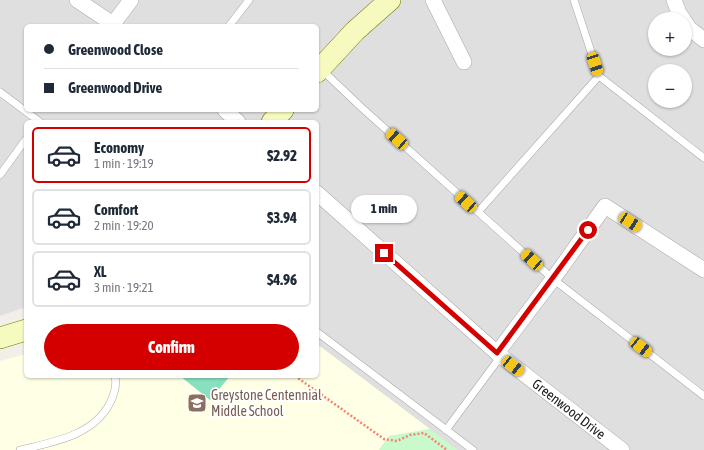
<!DOCTYPE html>
<meta charset="utf-8">
<style>
:root{--surface:#fff;--page:#f2f2f3;--text:#1f2937;--muted:#747a83;--line:#e0e1e3;--accent:#d40000}
body{margin:0;font-family:"Asap Condensed",sans-serif;background:var(--page);color:var(--text);height:100vh;display:flex;flex-direction:column;font-size:15px;white-space:nowrap}
*{box-sizing:border-box;margin:0}
p{font-size:13px;color:var(--muted)}
.icon{flex:none;width:22px;height:22px;fill:none;stroke:currentColor;stroke-width:2;stroke-linecap:round;stroke-linejoin:round}
.map{position:relative;flex:1;overflow:hidden}
.sheet{position:absolute;left:24px;top:120px;width:295px;height:258px;display:flex;flex-direction:column;background:var(--surface);border-radius:6px;box-shadow:0 1px 3px #0004}
.sheet>*{flex:none}
.top-card{position:absolute;left:24px;top:24px;width:295px;height:88px;border-radius:6px;box-shadow:0 1px 3px #0004;display:grid;align-content:center;height:88px;padding:0 20px;background:var(--surface)}
.fabs{position:absolute;left:648px;top:12px;display:grid;gap:8px}
.fabs a{display:grid;place-items:center;width:44px;height:44px;border-radius:50%;background:var(--surface);box-shadow:0 1px 3px #0004;font-size:20px}
.end{position:absolute;width:18px;height:18px;margin:-9px;border:5px solid #d40000;background:#fff;box-shadow:0 0 0 2px #fff}
.from{border-radius:50%}
.bubble{position:absolute;height:28px;border-radius:14px;background:var(--surface);box-shadow:0 1px 3px #0004;font-size:13px;font-weight:800;line-height:28px;text-align:center}
.car{position:absolute;width:12px;height:24px;margin:-12px -6px;border-radius:5px;box-shadow:0 0 3px 1px #0007;background:linear-gradient(#f5c518 24%,#345 0 40%,#f5c518 0 76%,#345 0 86%,#f5c518 0)}
.top-card b{display:flex;align-items:center;gap:14px;height:38px;font-size:15px}
.top-card b+b{border-top:1px solid var(--line)}
.top-card i{width:10px;height:10px;background:var(--text)}
ul{padding:7px 0 0;list-style:none}
li{display:flex;align-items:center;gap:12px;height:56px;margin:0 8px 6px;padding:0 12px;border:2px solid var(--line);border-radius:6px}
li div{flex:1}
li b{display:block;font-size:15px}
li em{font-style:normal;font-weight:800}
li.selected{border-color:var(--accent)}
li>.icon{width:36px;height:36px;stroke-width:1.5}
.cta{display:flex;gap:8px;margin-top:auto;padding:8px 20px}
.cta a{flex:1;height:46px;border-radius:24px;background:var(--accent);color:#fff;font-size:16px;font-weight:800;line-height:46px;text-align:center}
.map>svg:first-child{display:block}
.residential{fill:#e0dfdf;fill-rule:evenodd}
.education{fill:#ffffe5}
.park{fill:#c8facc}
.pitch{fill:#88e0be}
.lines{fill:none;stroke-linecap:round;stroke-linejoin:round}
.lane-casing{stroke:#a9a9a9;stroke-width:8}
.street-casing{stroke:#a9a9a9;stroke-width:16}
.secondary-casing{stroke:#707d05;stroke-width:22}
.path{stroke:#fa8072;stroke-width:2.5;stroke-dasharray:2 2;stroke-linecap:butt}
.lane{stroke:#fff;stroke-width:7}
.street{stroke:#fff;stroke-width:15}
.secondary{stroke:#f7fabf;stroke-width:21}
.route{stroke:#d40000;stroke-width:5}
.labels{text-anchor:middle;dominant-baseline:central;stroke-width:3.5;stroke-linejoin:round;paint-order:stroke}
.education-label{font-size:14px;fill:#785e54;stroke:#fff;text-anchor:start}
.street-label{font-size:14px;fill:#222;stroke:#fff}
</style>
<div class="map">
<svg width="704" height="450" viewBox="0 0 704 450">
<rect width="100%" height="100%" fill="#f2efe9"/>
<!-- residential -->
<path class="residential" d="M0 0H704V450H457L317 344V122H26V307L0 316ZM655 19H685V49H655ZM26 26H317V110H26ZM655 71H685V101H655Z"/>
<!-- education -->
<path class="education" d="M317 344 430 429 389 436 379 450H0V361L26 354V376H317Z"/>
<!-- park -->
<path class="park" d="M430 429 457 450H379L389 436Z"/>
<!-- pitch -->
<path class="pitch" d="M180 376H230L210 400Z"/>
<g class="lines">
<!-- lane casing -->
<g class="lane-casing">
<g id="lane">
<path d="M574 0 599 76 704 158"/>
<path d="M229 26 249 0"/>
<path d="M321 69 362 108 553 279 704 396"/>
<path d="M0 92 40 122"/>
<path d="M0 175 26 139"/>
<path d="M478 212 599 76"/>
<path d="M317 332 473 450"/>
<path d="M446 430 501 356"/>
<path d="M20 450C53 442 93 436 110 403 114 395 117 385 115 376"/>
</g>
</g>
<!-- street casing -->
<g class="street-casing">
<g id="street">
<path d="M77 0 116 26"/>
<path d="M433 0 464 62"/>
<path d="M674 0 679 13 683 19"/>
<path d="M685 22 689 28 704 40"/>
<path d="M113 24 131 0"/>
<path d="M225 110 238 122"/>
<path id="s1" d="M317 193 497 353 622 450"/>
<path d="M497 353 553 279 605 206 704 270"/>
</g>
</g>
<!-- secondary casing -->
<g class="secondary-casing">
<g id="secondary">
<path d="M317 72 355 31 390 0"/>
<path d="M272 122 283 110"/>
<path d="M0 338 26 330"/>
</g>
</g>
<!-- path -->
<path class="path" d="M295 376 384 439 397 441 410 435 424 433 447 450"/>
<!-- lane -->
<use href="#lane" class="lane"/>
<!-- street -->
<use href="#street" class="street"/>
<!-- secondary -->
<use href="#secondary" class="secondary"/>
</g>
<g class="lines">
<!-- route -->
<path class="route" d="M384 253 497 353 588 230"/>
</g>
<!-- icons -->
<defs>
<g id="school-square" transform="scale(1)"><rect x="-9" y="-9" width="18" height="18" rx="4" fill="#8d6e63" stroke="#fff"/><path d="M0-5L7-2L0 1L-7-2ZM-4 1L0 2.5L4 1V4Q0 6-4 4Z" fill="#fff"/></g>
</defs>
<g fill-rule="evenodd">
<use href="#school-square" x="197" y="403"/>
</g>
<g class="labels">
<!-- education labels -->
<g class="education-label">
<text x="211" y="395">Greystone Centennial<tspan x="211" dy="16">Middle School</tspan></text>
</g>
<!-- street labels -->
<g class="street-label">
<text stroke="none"><textPath href="#s1" startOffset="332">Greenwood Drive</textPath></text>
</g>
</g>
</svg>
<div class="fabs">
<a>+</a>
<a>−</a>
</div>
<i class="end from" style="left:588px;top:230px"></i>
<i class="end" style="left:384px;top:253px"></i>
<div class="bubble" style="left:351px;top:195px;width:66px">1 min</div>
<i class="car" style="left:595px;top:64px;rotate:162deg"></i>
<i class="car" style="left:397px;top:139px;rotate:312deg"></i>
<i class="car" style="left:466px;top:202px;rotate:312deg"></i>
<i class="car" style="left:630px;top:222px;rotate:123deg"></i>
<i class="car" style="left:532px;top:260px;rotate:312deg"></i>
<i class="car" style="left:641px;top:347px;rotate:128deg"></i>
<i class="car" style="left:513px;top:366px;rotate:128deg"></i>
<div class="top-card">
<b><i class="from"></i>Greenwood Close</b>
<b><i></i>Greenwood Drive</b>
</div>
<section class="sheet">
<ul>
<li class="selected"><svg class="icon" aria-label="car" viewBox="0 0 24 24"><path d="M5 17H2v-5l4-1 3-4h7l3 4 3 1v5h-3M9 17h6M6 11h13"/><circle cx="7" cy="17" r="2"/><circle cx="17" cy="17" r="2"/></svg><div><b>Economy</b><p>1 min · 19:19</p></div><em>$2.92</em></li>
<li><svg class="icon" aria-label="car" viewBox="0 0 24 24"><path d="M5 17H2v-5l4-1 3-4h7l3 4 3 1v5h-3M9 17h6M6 11h13"/><circle cx="7" cy="17" r="2"/><circle cx="17" cy="17" r="2"/></svg><div><b>Comfort</b><p>2 min · 19:20</p></div><em>$3.94</em></li>
<li><svg class="icon" aria-label="car" viewBox="0 0 24 24"><path d="M5 17H2v-5l4-1 3-4h7l3 4 3 1v5h-3M9 17h6M6 11h13"/><circle cx="7" cy="17" r="2"/><circle cx="17" cy="17" r="2"/></svg><div><b>XL</b><p>3 min · 19:21</p></div><em>$4.96</em></li>
</ul>
<div class="cta"><a>Confirm</a></div>
</section>
</div>
